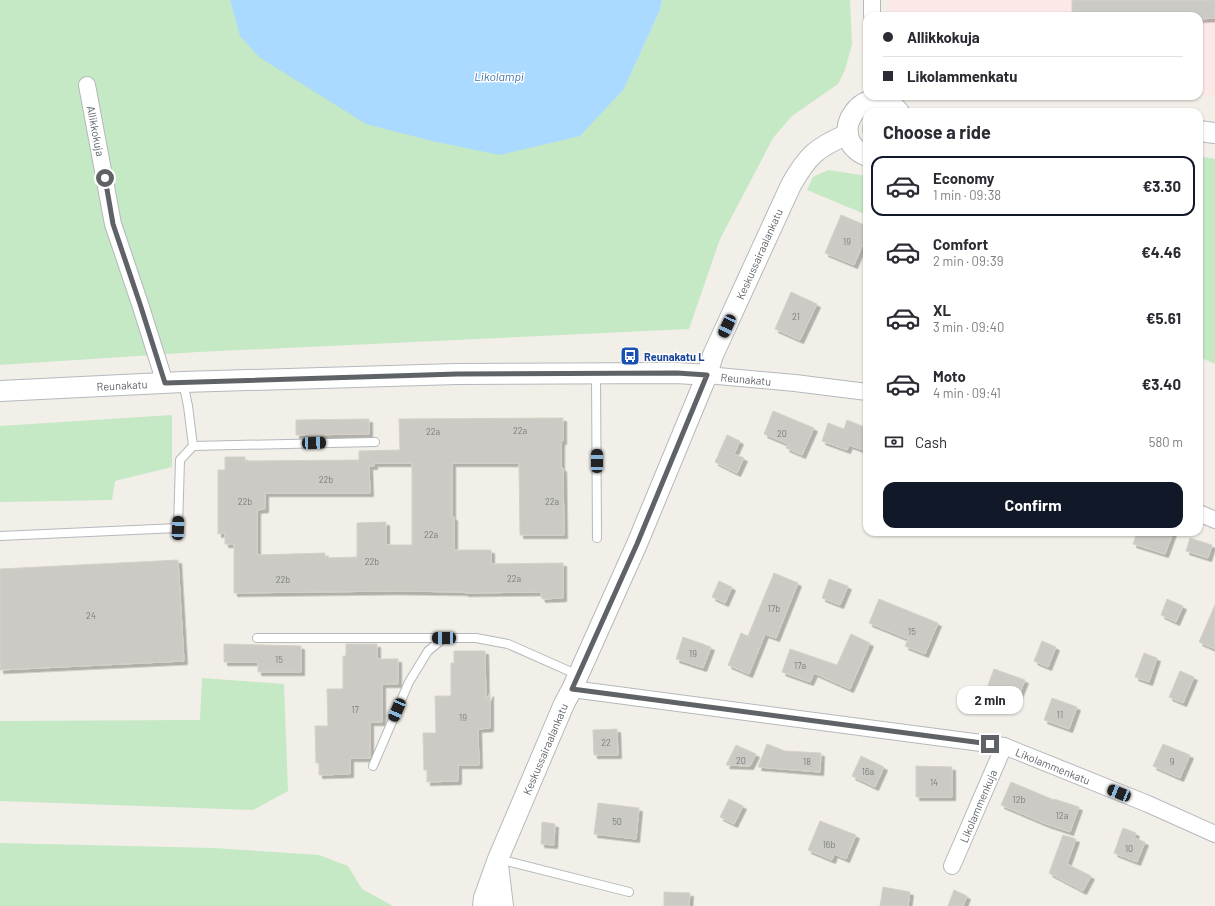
<!DOCTYPE html>
<meta charset="utf-8">
<style>
:root{--surface:#fff;--page:#f2f2f3;--text:#2b2b33;--muted:#7c7c81;--line:#e1e1e2;--accent:#111827}
body{margin:0;font-family:Barlow,sans-serif;background:var(--page);color:var(--text);height:100vh;display:flex;flex-direction:column;font-size:15px;white-space:nowrap}
*{box-sizing:border-box;margin:0}
p{font-size:13px;color:var(--muted)}
.icon{flex:none;width:22px;height:22px;fill:none;stroke:currentColor;stroke-width:2;stroke-linecap:round;stroke-linejoin:round}
.map{position:relative;flex:1;overflow:hidden}
.sheet{position:absolute;left:863px;top:108px;width:340px;height:428px;display:flex;flex-direction:column;background:var(--surface);border-radius:12px;box-shadow:0 1px 3px #0004}
.sheet>*{flex:none}
.banner{position:absolute;left:863px;top:12px;width:340px;height:88px;border-radius:12px;box-shadow:0 1px 3px #0004;display:grid;align-content:center;height:88px;padding:0 20px;background:var(--surface)}
.end{position:absolute;width:18px;height:18px;margin:-9px;border:5px solid #5f6368;background:#fff;box-shadow:0 0 0 2px #fff}
.from{border-radius:50%}
.bubble{position:absolute;height:28px;border-radius:12px;background:var(--surface);box-shadow:0 1px 3px #0004;font-size:13px;font-weight:700;line-height:28px;text-align:center}
.car{position:absolute;width:12px;height:24px;margin:-12px -6px;border-radius:5px;box-shadow:0 0 3px 1px #0007;background:linear-gradient(#222 24%,#8ab4d8 0 40%,#222 0 76%,#8ab4d8 0 86%,#222 0)}
.banner b{display:flex;align-items:center;gap:14px;height:38px;font-size:15px}
.banner b+b{border-top:1px solid var(--line)}
.banner i{width:10px;height:10px;background:var(--text)}
ul{padding:0;list-style:none}
li{display:flex;align-items:center;gap:12px;height:60px;margin:0 8px 6px;padding:0 12px;border:2px solid transparent;border-radius:12px}
li div{flex:1}
li b{display:block;font-size:15px}
li em{font-style:normal;font-weight:700}
li.active{border-color:var(--accent)}
li>.icon{width:36px;height:36px;stroke-width:1.5}
h2{padding:0 20px;font-size:18px;line-height:48px}
.pay{display:flex;align-items:center;gap:10px;height:44px;padding:0 20px;font-size:15px}
.pay p{margin-inline-start:auto}
.button{display:flex;gap:8px;margin-top:auto;padding:8px 20px}
.button a{flex:1;height:46px;border-radius:12px;background:var(--accent);color:#fff;font-size:16px;font-weight:700;line-height:46px;text-align:center}
.map>svg:first-child{display:block}
.medical{fill:#fce8e6}
.green{fill:#c5e8c5}
.water{fill:#aadaff}
.building{fill:#cccac5;stroke:#d6d1c6;fill-rule:evenodd;filter:url(#shadow)}
.lines{fill:none;stroke-linecap:round;stroke-linejoin:round}
.service-casing{stroke:#b5b8bc;stroke-width:10}
.minor-casing{stroke:#b5b8bc;stroke-width:18}
.tertiary-casing{stroke:#b5b8bc;stroke-width:22}
.service{stroke:#fff;stroke-width:8}
.minor{stroke:#fff;stroke-width:16}
.tertiary{stroke:#fff;stroke-width:20}
.route{stroke:#5f6368;stroke-width:5}
.labels{text-anchor:middle;dominant-baseline:central;stroke-width:3;stroke-linejoin:round;paint-order:stroke}
.number-label{font-size:9px;fill:#7a7d7f}
.street-label{font-size:11px;fill:#5f6368;stroke:#fff}
.transit-label{font-size:11px;font-weight:bold;fill:#164399;stroke:#fff;text-anchor:start}
.water-label{font-size:12px;font-style:italic;fill:#4174aa;stroke:#fff}
</style>
<div class="map">
<svg width="1215" height="906" viewBox="0 0 1215 906">
<defs>
<filter id="shadow"><feDropShadow dx="3.5" dy="3.5" stdDeviation="0" flood-color="#0004"/></filter>
</defs>
<rect width="100%" height="100%" fill="#f1efe8"/>
<!-- medical -->
<path class="medical" d="M888 0H1215V97L1199 95V16H889Z"/>
<!-- green -->
<g class="green">
<path d="M0 0H230L241 36 624 89 660 10 662 0H850L852 44 845 70 838 84 792 116 773 138 720 239 689 329 198 352 0 365Z"/>
<path d="M867 117V140C860 133 860 125 867 117Z"/>
<path d="M1199 156 1215 159V364L1199 357Z"/>
<path d="M828 170 867 176V215L807 190 813 177Z"/>
<path d="M172 415V467L115 481 112 500 0 502V426Z"/>
<path d="M202 678 284 684 288 791 253 810 0 801V721L200 720Z"/>
<path d="M0 843 214 848 319 855 348 866 362 889 393 906H0Z"/>
</g>
<!-- water -->
<path class="water" d="M230 0H662L660 10 624 89 580 136 500 155 432 141 366 124 259 57 240 36Z"/>
<!-- building -->
<g class="building">
<path d="M1072 0H1215V18L1199 19V16H1072Z"/>
<path d="M841 215 867 226V234L854 265 825 253Z"/>
<path d="M791 292 817 304 800 340 775 329Z"/>
<path d="M773 411 814 428 802 455 786 448 788 444 764 434Z"/>
<path d="M563 418V441H561V468H563L564 535H520L519 463H452V517H454V550H491V564L563 563V598L542 599 541 592 465 593V592L396 591 234 593V544H225V533L218 534V470H225V457H245V461L359 460V451L400 450 399 419ZM374 463H412V545H386V522L357 523V557L325 558V553L257 555V510L265 509V493H370L369 466H374Z"/>
<path d="M369 419V434L296 435V420Z"/>
<path d="M847 420 867 428V439L863 450 849 445 847 450 822 441 828 423 844 429Z"/>
<path d="M727 435 740 441 734 454 744 458 737 473 715 462Z"/>
<path d="M1137 532H1173L1165 554 1133 544Z"/>
<path d="M1190 538 1212 545 1208 558 1186 551Z"/>
<path d="M178 560 184 661 0 670V569Z"/>
<path d="M774 573 798 583 776 638 765 634 749 674 728 665 741 633 748 636Z"/>
<path d="M829 579 848 586 840 605 822 598Z"/>
<path d="M719 581 732 587 725 603 712 597Z"/>
<path d="M879 599 938 623 925 654 905 646 908 639 869 623Z"/>
<path d="M1167 599 1183 606 1176 622 1161 615Z"/>
<path d="M1215 605V649L1199 642Z"/>
<path d="M851 634 870 643 850 689 814 673 810 682 782 672 790 649 837 665Z"/>
<path d="M683 637 711 647 703 668 676 659Z"/>
<path d="M1042 641 1056 647 1048 667 1034 661Z"/>
<path d="M224 644 301 646V672H258V662H224Z"/>
<path d="M346 644H377V659H398V684H382V722H370V758H350V774L319 775V763H316L315 726H328L327 689H343V656H346Z"/>
<path d="M454 651H485L486 701 490 693V728L478 729 479 765H458V781L427 782V770H424L423 733H436L435 696H451V663H454Z"/>
<path d="M1144 653 1157 658 1149 682 1135 677Z"/>
<path d="M994 669 1025 680 1014 707 984 696Z"/>
<path d="M1180 671 1194 677 1183 703 1169 697Z"/>
<path d="M1052 698 1077 707 1069 729 1044 720Z"/>
<path d="M617 729 618 755H594L593 730Z"/>
<path d="M767 744 785 751 821 753 820 772 758 767Z"/>
<path d="M1163 744 1190 755 1180 778 1153 766Z"/>
<path d="M736 745 756 754 750 766 726 765Z"/>
<path d="M861 756 884 767 875 787 852 776Z"/>
<path d="M916 766 952 767V797H916Z"/>
<path d="M1011 782 1054 800V799L1079 807 1070 832 1046 824 1001 805Z"/>
<path d="M729 799 743 806 734 824 720 817Z"/>
<path d="M598 803 639 808 636 839 594 834Z"/>
<path d="M820 821 856 835 846 859 834 854 832 860 808 850Z"/>
<path d="M542 822 555 824 554 845 541 844Z"/>
<path d="M1123 828 1136 833 1134 838 1145 842 1137 862 1114 853Z"/>
<path d="M1063 835 1076 839 1067 864 1091 876 1083 891 1049 873Z"/>
<path d="M883 887 910 892 908 906H880Z"/>
<path d="M954 890 967 896 963 906H948Z"/>
<path d="M664 892 690 893 689 906H664Z"/>
</g>
<g class="lines">
<!-- service casing -->
<g class="service-casing">
<g id="service">
<path d="M596 374 597 538"/>
<path d="M193 446 375 442"/>
<path d="M0 536 178 528 180 460 193 446 188 406 183 382"/>
<path d="M257 638H476L508 644 578 675"/>
<path d="M373 766 409 682 428 651 444 638"/>
<path d="M499 859 629 892"/>
</g>
</g>
<!-- minor casing -->
<g class="minor-casing">
<g id="minor">
<path d="M872 0V16"/>
<path d="M87 85 113 224 140 304 165 383"/>
<path d="M707 375 795 383 867 392"/>
<path d="M1199 513 1215 520"/>
<path d="M572 689 1004 746 1148 804 1215 834"/>
<path d="M952 866 1004 746"/>
</g>
</g>
<!-- tertiary casing -->
<g class="tertiary-casing">
<g id="tertiary">
<path d="M1199 131 1215 133"/>
<path d="M867 156C820 136 869 74 899 112"/>
<path d="M0 391 183 382 457 374 677 373 707 375"/>
<path d="M498 865 503 906"/>
<path d="M483 906 484 898 498 859 564 704 572 689 637 544 707 375 713 355 791 185C808 155 816 148 848 134"/>
</g>
</g>
<!-- service -->
<use href="#service" class="service"/>
<!-- minor -->
<use href="#minor" class="minor"/>
<!-- tertiary -->
<use href="#tertiary" class="tertiary"/>
</g>
<g class="lines">
<!-- route -->
<path class="route" d="M105 178 113 224 140 304 165 383 457 374 677 373 707 375 637 544 572 689 990 744"/>
</g>
<!-- icons -->
<defs>
<g id="bus-square" transform="scale(1)"><rect x="-9" y="-9" width="18" height="18" rx="4" fill="#1a4fb4" stroke="#fff"/><path d="M-5-6H5V4H4V6H2V4H-2V6H-4V4H-5ZM-3.5-4V0h7V-4ZM-3.5 1.2v1.5H-2V1.2ZM2 1.2v1.5H3.5V1.2Z" fill="#fff"/></g>
</defs>
<g fill-rule="evenodd">
<use href="#bus-square" x="630" y="356"/>
</g>
<g class="labels">
<!-- number labels -->
<g class="number-label">
<text x="847" y="241">19</text>
<text x="796" y="316">21</text>
<text x="520" y="430">22a</text>
<text x="433" y="431">22a</text>
<text x="782" y="433">20</text>
<text x="326" y="479">22b</text>
<text x="245" y="501">22b</text>
<text x="552" y="501">22a</text>
<text x="431" y="534">22a</text>
<text x="372" y="561">22b</text>
<text x="514" y="578">22a</text>
<text x="283" y="579">22b</text>
<text x="774" y="608">17b</text>
<text x="91" y="615">24</text>
<text x="912" y="631">15</text>
<text x="693" y="653">19</text>
<text x="279" y="659">15</text>
<text x="800" y="665">17a</text>
<text x="355" y="709">17</text>
<text x="1060" y="714">11</text>
<text x="463" y="717">19</text>
<text x="606" y="742">22</text>
<text x="741" y="760">20</text>
<text x="807" y="761">18</text>
<text x="1172" y="761">9</text>
<text x="868" y="771">16a</text>
<text x="934" y="782">14</text>
<text x="1019" y="799">12b</text>
<text x="1062" y="815">12a</text>
<text x="617" y="821">50</text>
<text x="829" y="844">16b</text>
<text x="1129" y="848">10</text>
</g>
<!-- street labels -->
<g class="street-label">
<text transform="translate(96 131) rotate(79)">Allikkokuja</text>
<text transform="translate(759 254) rotate(-66)">Keskussairaalankatu</text>
<text transform="translate(746 379) rotate(5)">Reunakatu</text>
<text transform="translate(122 385) rotate(-3)">Reunakatu</text>
<text transform="translate(545 749) rotate(-67)">Keskussairaalankatu</text>
<text transform="translate(1053 766) rotate(22)">Likolammenkatu</text>
<text transform="translate(978 806) rotate(-67)">Likolammenkuja</text>
</g>
<!-- transit labels -->
<g class="transit-label">
<text x="644" y="356">Reunakatu L</text>
</g>
<!-- water labels -->
<g class="water-label">
<text x="499" y="76">Likolampi</text>
</g>
</g>
</svg>
<i class="end from" style="left:105px;top:178px"></i>
<i class="end" style="left:990px;top:744px"></i>
<div class="bubble" style="left:957px;top:686px;width:66px">2 min</div>
<i class="car" style="left:727px;top:326px;rotate:205deg"></i>
<i class="car" style="left:314px;top:443px;rotate:88deg"></i>
<i class="car" style="left:597px;top:461px;rotate:0deg"></i>
<i class="car" style="left:178px;top:528px;rotate:2deg"></i>
<i class="car" style="left:444px;top:638px;rotate:270deg"></i>
<i class="car" style="left:397px;top:710px;rotate:203deg"></i>
<i class="car" style="left:1119px;top:793px;rotate:292deg"></i>
<div class="banner">
<b><i class="from"></i>Allikkokuja</b>
<b><i></i>Likolammenkatu</b>
</div>
<section class="sheet">
<h2>Choose a ride</h2>
<ul>
<li class="active"><svg class="icon" aria-label="car" viewBox="0 0 24 24"><path d="M5 17H2v-5l4-1 3-4h7l3 4 3 1v5h-3M9 17h6M6 11h13"/><circle cx="7" cy="17" r="2"/><circle cx="17" cy="17" r="2"/></svg><div><b>Economy</b><p>1 min · 09:38</p></div><em>€3.30</em></li>
<li><svg class="icon" aria-label="car" viewBox="0 0 24 24"><path d="M5 17H2v-5l4-1 3-4h7l3 4 3 1v5h-3M9 17h6M6 11h13"/><circle cx="7" cy="17" r="2"/><circle cx="17" cy="17" r="2"/></svg><div><b>Comfort</b><p>2 min · 09:39</p></div><em>€4.46</em></li>
<li><svg class="icon" aria-label="car" viewBox="0 0 24 24"><path d="M5 17H2v-5l4-1 3-4h7l3 4 3 1v5h-3M9 17h6M6 11h13"/><circle cx="7" cy="17" r="2"/><circle cx="17" cy="17" r="2"/></svg><div><b>XL</b><p>3 min · 09:40</p></div><em>€5.61</em></li>
<li><svg class="icon" aria-label="car" viewBox="0 0 24 24"><path d="M5 17H2v-5l4-1 3-4h7l3 4 3 1v5h-3M9 17h6M6 11h13"/><circle cx="7" cy="17" r="2"/><circle cx="17" cy="17" r="2"/></svg><div><b>Moto</b><p>4 min · 09:41</p></div><em>€3.40</em></li>
</ul>
<div class="pay"><svg class="icon" aria-label="cash" viewBox="0 0 24 24"><path d="M3 7h18v10H3z"/><circle cx="12" cy="12" r="2"/></svg>Cash<p>580 m</p></div>
<div class="button"><a>Confirm</a></div>
</section>
</div>
